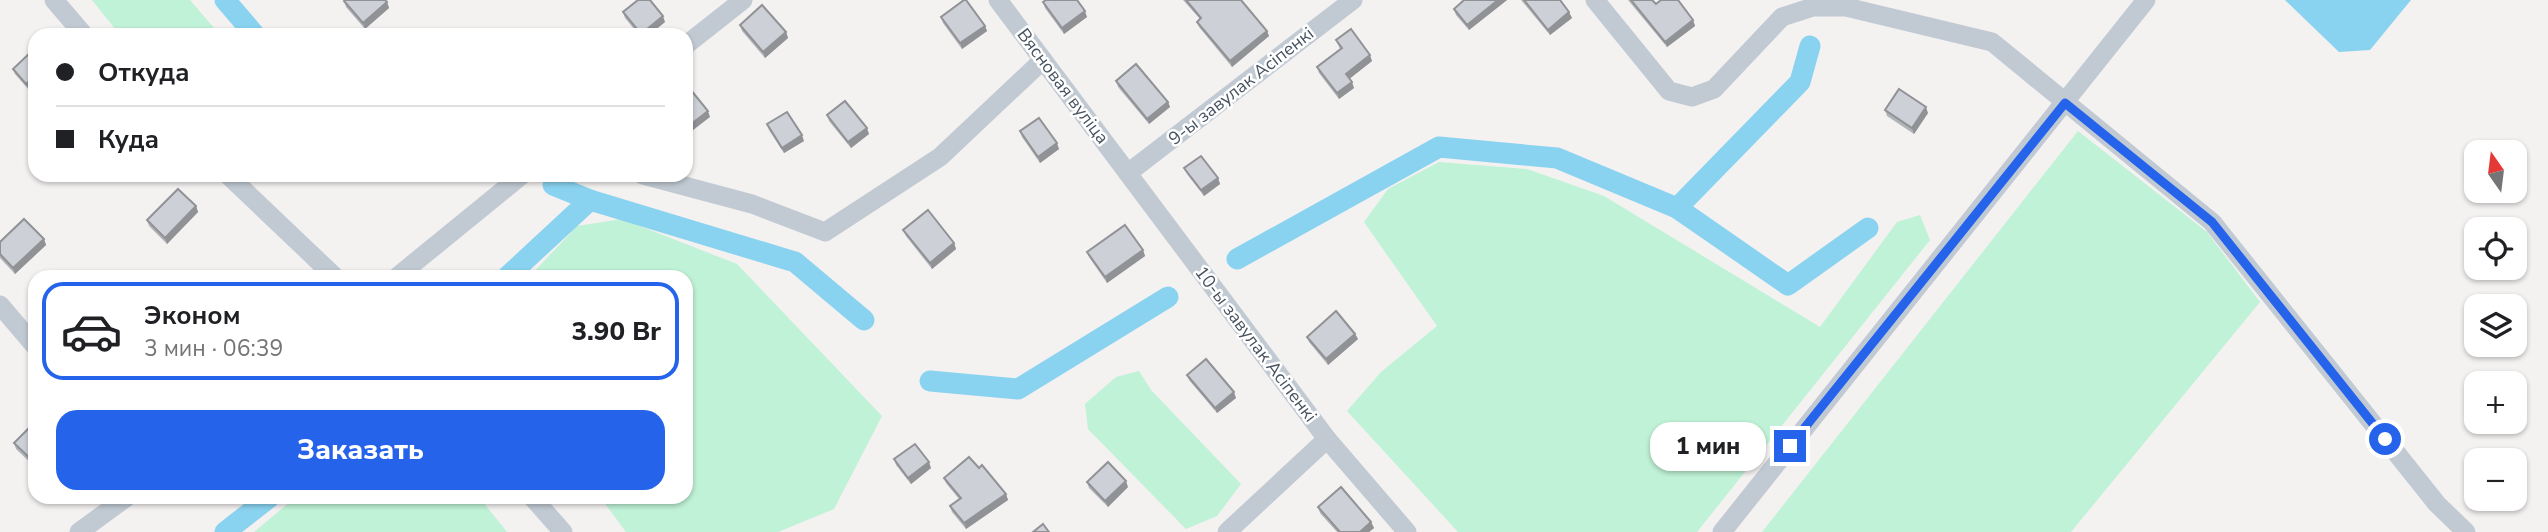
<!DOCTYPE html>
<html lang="ru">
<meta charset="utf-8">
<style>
:root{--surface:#fff;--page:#f2f2f2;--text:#202124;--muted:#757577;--line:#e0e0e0;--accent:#2563eb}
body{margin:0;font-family:"Nunito Sans",sans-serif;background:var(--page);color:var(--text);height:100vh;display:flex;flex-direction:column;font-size:26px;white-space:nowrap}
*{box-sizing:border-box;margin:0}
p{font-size:23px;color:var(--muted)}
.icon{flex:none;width:38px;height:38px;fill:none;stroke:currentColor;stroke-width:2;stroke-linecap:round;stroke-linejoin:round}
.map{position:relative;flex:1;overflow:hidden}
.details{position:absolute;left:28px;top:270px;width:665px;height:234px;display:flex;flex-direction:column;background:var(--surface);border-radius:21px;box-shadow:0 2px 5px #0004}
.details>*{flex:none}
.hud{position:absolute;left:28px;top:28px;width:665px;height:154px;border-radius:21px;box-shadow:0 2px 5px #0004;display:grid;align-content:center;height:154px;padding:0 28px;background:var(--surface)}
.needle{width:46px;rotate:346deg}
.buttons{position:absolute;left:2464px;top:140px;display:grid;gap:14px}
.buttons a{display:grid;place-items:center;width:63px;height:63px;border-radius:14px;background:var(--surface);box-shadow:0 2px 5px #0004;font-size:35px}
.end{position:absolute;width:32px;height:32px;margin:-16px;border:9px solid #2563eb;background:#fff;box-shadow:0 0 0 4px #fff}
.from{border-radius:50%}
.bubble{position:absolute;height:49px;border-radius:21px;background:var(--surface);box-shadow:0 2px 5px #0004;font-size:23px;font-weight:800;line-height:49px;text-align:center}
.hud b{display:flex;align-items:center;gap:24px;height:66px;font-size:26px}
.hud b+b{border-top:2px solid var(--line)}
.hud i{width:18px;height:18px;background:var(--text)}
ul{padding:12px 0 0;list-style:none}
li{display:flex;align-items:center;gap:21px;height:98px;margin:0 14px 10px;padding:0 14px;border:4px solid var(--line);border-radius:21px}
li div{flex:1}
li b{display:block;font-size:26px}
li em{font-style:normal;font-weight:800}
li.current{border-color:var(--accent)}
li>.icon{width:63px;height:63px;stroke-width:1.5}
.primary-button{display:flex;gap:14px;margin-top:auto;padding:14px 28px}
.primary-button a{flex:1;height:80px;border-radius:21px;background:var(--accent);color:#fff;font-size:28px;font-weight:800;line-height:80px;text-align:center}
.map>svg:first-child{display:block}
.green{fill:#bff2d6}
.water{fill:#8ad3f0}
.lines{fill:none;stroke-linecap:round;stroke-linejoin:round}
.canal{stroke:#8ad3f0;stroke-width:21}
.minor{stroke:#c1cad3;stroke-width:19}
.wall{fill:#b0b3b8}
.shaded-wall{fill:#909296}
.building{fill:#cdd0d6;stroke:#909296;stroke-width:2}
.route{stroke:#2563eb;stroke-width:9}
.labels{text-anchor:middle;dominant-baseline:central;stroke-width:5;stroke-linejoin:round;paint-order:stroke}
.street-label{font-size:18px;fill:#485360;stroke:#fff}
</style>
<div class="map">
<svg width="2548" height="532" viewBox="0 0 2548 532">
<rect width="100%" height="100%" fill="#f4f1f1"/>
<!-- green -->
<g class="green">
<path d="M92 0H190L220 35H120Z"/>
<path d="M2078 131 2207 232 2260 302 2071 532H1762Z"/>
<path d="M1439 162 1527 169 1604 196 1820 327 1897 222 1920 215 1930 240 1697 532H1458L1347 411 1381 372 1437 326 1364 222 1388 189Z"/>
<path d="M622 219 737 264 882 416 834 509 778 532H626L600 497H686V276H530L577 226Z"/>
<path d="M1139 371 1151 390 1241 484 1217 516 1186 529 1088 429 1085 404 1116 377Z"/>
<path d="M296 497H479L507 532H254Z"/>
</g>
<!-- water -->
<path class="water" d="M2285 0H2411L2370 50 2339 52Z"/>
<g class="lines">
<!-- canal -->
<g class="canal">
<path d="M225 0 255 35"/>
<path d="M553 185 590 200"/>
<path d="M1677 208 1800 82 1810 46"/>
<path d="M1237 259 1439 147 1557 158 1677 208 1788 285 1868 228"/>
<path d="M508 276 590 200 795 262 864 320"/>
<path d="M930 381 1018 389 1168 297"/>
<path d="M225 532 270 497"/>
</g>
<!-- minor -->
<g class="minor">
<path d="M54 0 84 35"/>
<path d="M998 0 1327 439 1227 532"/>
<path d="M1595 0 1669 91 1692 97 1714 89 1782 17 1813 7H1846L1992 42 2212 222 2437 504 2466 532"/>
<path d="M686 45 743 0"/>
<path d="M1128 173 1353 0"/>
<path d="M228 175 334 276"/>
<path d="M643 175 752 204 825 232 940 157 1043 60"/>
<path d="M398 276 522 175"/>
<path d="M0 305 35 346"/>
<path d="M1327 439 1407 532"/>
<path d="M532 497 563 532"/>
<path d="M79 532 127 497"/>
<path d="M1722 532 2146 0"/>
</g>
</g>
<!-- wall -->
<g class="wall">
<path d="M1183 0H1241L1267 31 1269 36 1232 67 1199 27 1197 22 1200 19Z"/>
<path d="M1464 0H1507L1469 30 1456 15 1454 9Z"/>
<path d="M1521 0H1560L1572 18 1550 35Z"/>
<path d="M1628 0H1652L1656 4 1693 20 1695 26 1667 47Z"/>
<path d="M344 1 387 2 389 8 365 29 346 7Z"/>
<path d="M1043 2 1087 17 1064 34 1045 8Z"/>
<path d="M623 12 665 22 649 35H639L625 18Z"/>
<path d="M941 17 985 26 987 31 962 49 943 23Z"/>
<path d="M740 25 786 32 788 38 765 58 742 31Z"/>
<path d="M1336 40 1372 61 1349 79 1354 88 1339 99 1319 73 1317 67 1340 49Z"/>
<path d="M35 48 29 90 15 74 13 69Z"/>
<path d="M1116 81 1168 102 1170 107 1149 124 1118 87Z"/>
<path d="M1885 110 1928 113 1914 134 1887 116Z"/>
<path d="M827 115 869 134 851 148 829 121Z"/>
<path d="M767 124 804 141 784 153 769 130Z"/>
<path d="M1020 131 1059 149 1040 163 1022 137Z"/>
<path d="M1184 168 1218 178 1220 184 1204 196 1187 174Z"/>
<path d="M196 206 198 212 167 244 149 226 147 220Z"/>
<path d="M903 230 954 243 956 249 932 269 906 236Z"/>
<path d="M44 239 46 245 15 274 0 258V242Z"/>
<path d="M1143 250 1145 256 1107 283 1089 257 1087 252Z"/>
<path d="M1355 334 1358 339 1328 365 1309 342 1307 337Z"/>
<path d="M1187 375 1236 398 1217 413 1189 380Z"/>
<path d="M35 422V467L16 449 14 443Z"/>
<path d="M894 459 931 468 911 484 896 465Z"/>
<path d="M979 468 1006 494 1008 500 966 529 952 512 950 506 959 499 946 483 944 478Z"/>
<path d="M1087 482 1128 487 1108 507 1089 488Z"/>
<path d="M1318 507 1371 522 1374 528 1369 532H1337L1320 513Z"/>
</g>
<!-- shaded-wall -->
<g class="shaded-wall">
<path d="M1498 0H1507L1469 30 1467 25Z"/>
<path d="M387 2 389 8 365 29 363 23Z"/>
<path d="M1085 11 1087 17 1064 34 1062 28Z"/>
<path d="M1569 12 1572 18 1550 35 1548 30Z"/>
<path d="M663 16 665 22 649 35H641V34Z"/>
<path d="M1693 20 1695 26 1667 47 1665 42Z"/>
<path d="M985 26 987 31 962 49 960 43Z"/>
<path d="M1267 31 1269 36 1232 67 1230 61Z"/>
<path d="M786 32 788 38 765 58 763 52Z"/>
<path d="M1370 55 1372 61 1348 80 1346 74Z"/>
<path d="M35 76V84L29 90 26 84Z"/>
<path d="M1352 82 1354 88 1339 99 1337 93Z"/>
<path d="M1168 102 1170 107 1149 124 1147 119Z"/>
<path d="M1926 107 1928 113 1914 134 1912 128Z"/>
<path d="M708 111 710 117 688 134 686 128Z"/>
<path d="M867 128 869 134 851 148 848 142Z"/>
<path d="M802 135 804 141 784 153 782 148Z"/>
<path d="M1057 143 1059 149 1040 163 1038 157Z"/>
<path d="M1218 178 1220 184 1204 196 1201 190Z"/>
<path d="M196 206 198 212 167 244 165 238Z"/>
<path d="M44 239 46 245 15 274 13 268Z"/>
<path d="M954 243 956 249 932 269 930 263Z"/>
<path d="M1143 250 1145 256 1107 283 1105 277Z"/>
<path d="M1355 334 1358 339 1328 365 1326 359Z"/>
<path d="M1234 392 1236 398 1217 413 1215 408Z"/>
<path d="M929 462 931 468 911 484 908 478Z"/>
<path d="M1126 481 1128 487 1108 507 1105 501Z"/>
<path d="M1006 494 1008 500 966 529 964 523Z"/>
<path d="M1371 522 1374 528 1369 532H1360Z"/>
</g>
<!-- building -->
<g class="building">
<path d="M345 0H385L387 2 363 23 344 1Z"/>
<path d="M638 0H650L663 16 641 34 623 12Z"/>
<path d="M964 0H966L985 26 960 43 941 17Z"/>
<path d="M1046 0H1077L1085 11 1062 28 1043 2Z"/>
<path d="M1186 0H1241L1267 31 1230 61 1197 22 1201 18Z"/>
<path d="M1464 0H1498L1467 25 1454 9Z"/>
<path d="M1524 0H1560L1569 12 1548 30Z"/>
<path d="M1631 0H1652L1656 4 1661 0H1678L1693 20 1665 42Z"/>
<path d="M762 5 786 32 763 52 740 25Z"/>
<path d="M1351 29 1370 55 1346 74 1352 82 1337 93 1317 67 1342 48 1336 40Z"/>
<path d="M35 48V76L26 84 13 69Z"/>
<path d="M1136 64 1168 102 1147 119 1116 81Z"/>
<path d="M686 84 708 111 686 128Z"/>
<path d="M1899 89 1926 107 1912 128 1885 110Z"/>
<path d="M845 101 867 128 848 142 827 115Z"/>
<path d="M787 112 802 135 782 148 767 124Z"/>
<path d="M1039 118 1057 143 1038 157 1020 131Z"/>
<path d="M1201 156 1218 178 1201 190 1184 168Z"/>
<path d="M178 189 196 206 165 238 147 220Z"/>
<path d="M928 210 954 243 930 263 903 230Z"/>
<path d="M24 219 44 239 13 268 0 254V242Z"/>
<path d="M1125 225 1143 250 1105 277 1087 252Z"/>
<path d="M1336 311 1355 334 1326 359 1307 337Z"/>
<path d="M1206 359 1234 392 1215 408 1187 375Z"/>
<path d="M35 422V463L14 443Z"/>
<path d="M915 444 929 462 908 478 894 459Z"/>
<path d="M969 457 979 468 982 465 1006 494 964 523 950 506 961 498 944 478Z"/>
<path d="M1108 462 1126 481 1105 501 1087 482Z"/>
<path d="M1341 487 1371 522 1360 532H1340L1318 507Z"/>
<path d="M1043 524 1049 532H1033Z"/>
</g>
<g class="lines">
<!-- route -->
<path class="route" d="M1790 446 2065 103 2212 222 2385 439"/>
</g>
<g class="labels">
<!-- street labels -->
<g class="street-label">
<text transform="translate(1063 86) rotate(53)">Вясновая вуліца</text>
<text transform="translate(1241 86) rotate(-38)">9-ы завулак Асіпенкі</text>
<text transform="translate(1256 344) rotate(53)">10-ы завулак Асіпенкі</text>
</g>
</g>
</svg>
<div class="buttons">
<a><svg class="needle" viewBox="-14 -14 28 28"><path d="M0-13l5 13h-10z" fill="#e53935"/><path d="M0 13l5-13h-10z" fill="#757577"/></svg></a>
<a><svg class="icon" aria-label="locate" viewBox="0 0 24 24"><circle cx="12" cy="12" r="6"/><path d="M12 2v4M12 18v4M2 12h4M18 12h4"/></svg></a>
<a><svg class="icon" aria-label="layers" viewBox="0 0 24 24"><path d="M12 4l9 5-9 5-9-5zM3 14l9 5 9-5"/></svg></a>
<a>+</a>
<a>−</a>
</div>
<i class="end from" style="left:2385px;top:439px"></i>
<i class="end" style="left:1790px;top:446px"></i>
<div class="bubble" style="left:1650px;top:422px;width:116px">1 мин</div>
<div class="hud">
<b><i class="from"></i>Откуда</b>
<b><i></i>Куда</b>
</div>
<section class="details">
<ul>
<li class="current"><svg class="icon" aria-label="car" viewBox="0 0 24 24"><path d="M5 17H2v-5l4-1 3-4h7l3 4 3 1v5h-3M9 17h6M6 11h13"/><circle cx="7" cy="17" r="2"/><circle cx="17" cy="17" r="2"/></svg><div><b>Эконом</b><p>3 мин · 06:39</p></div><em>3.90 Br</em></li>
</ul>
<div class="primary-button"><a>Заказать</a></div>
</section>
</div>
